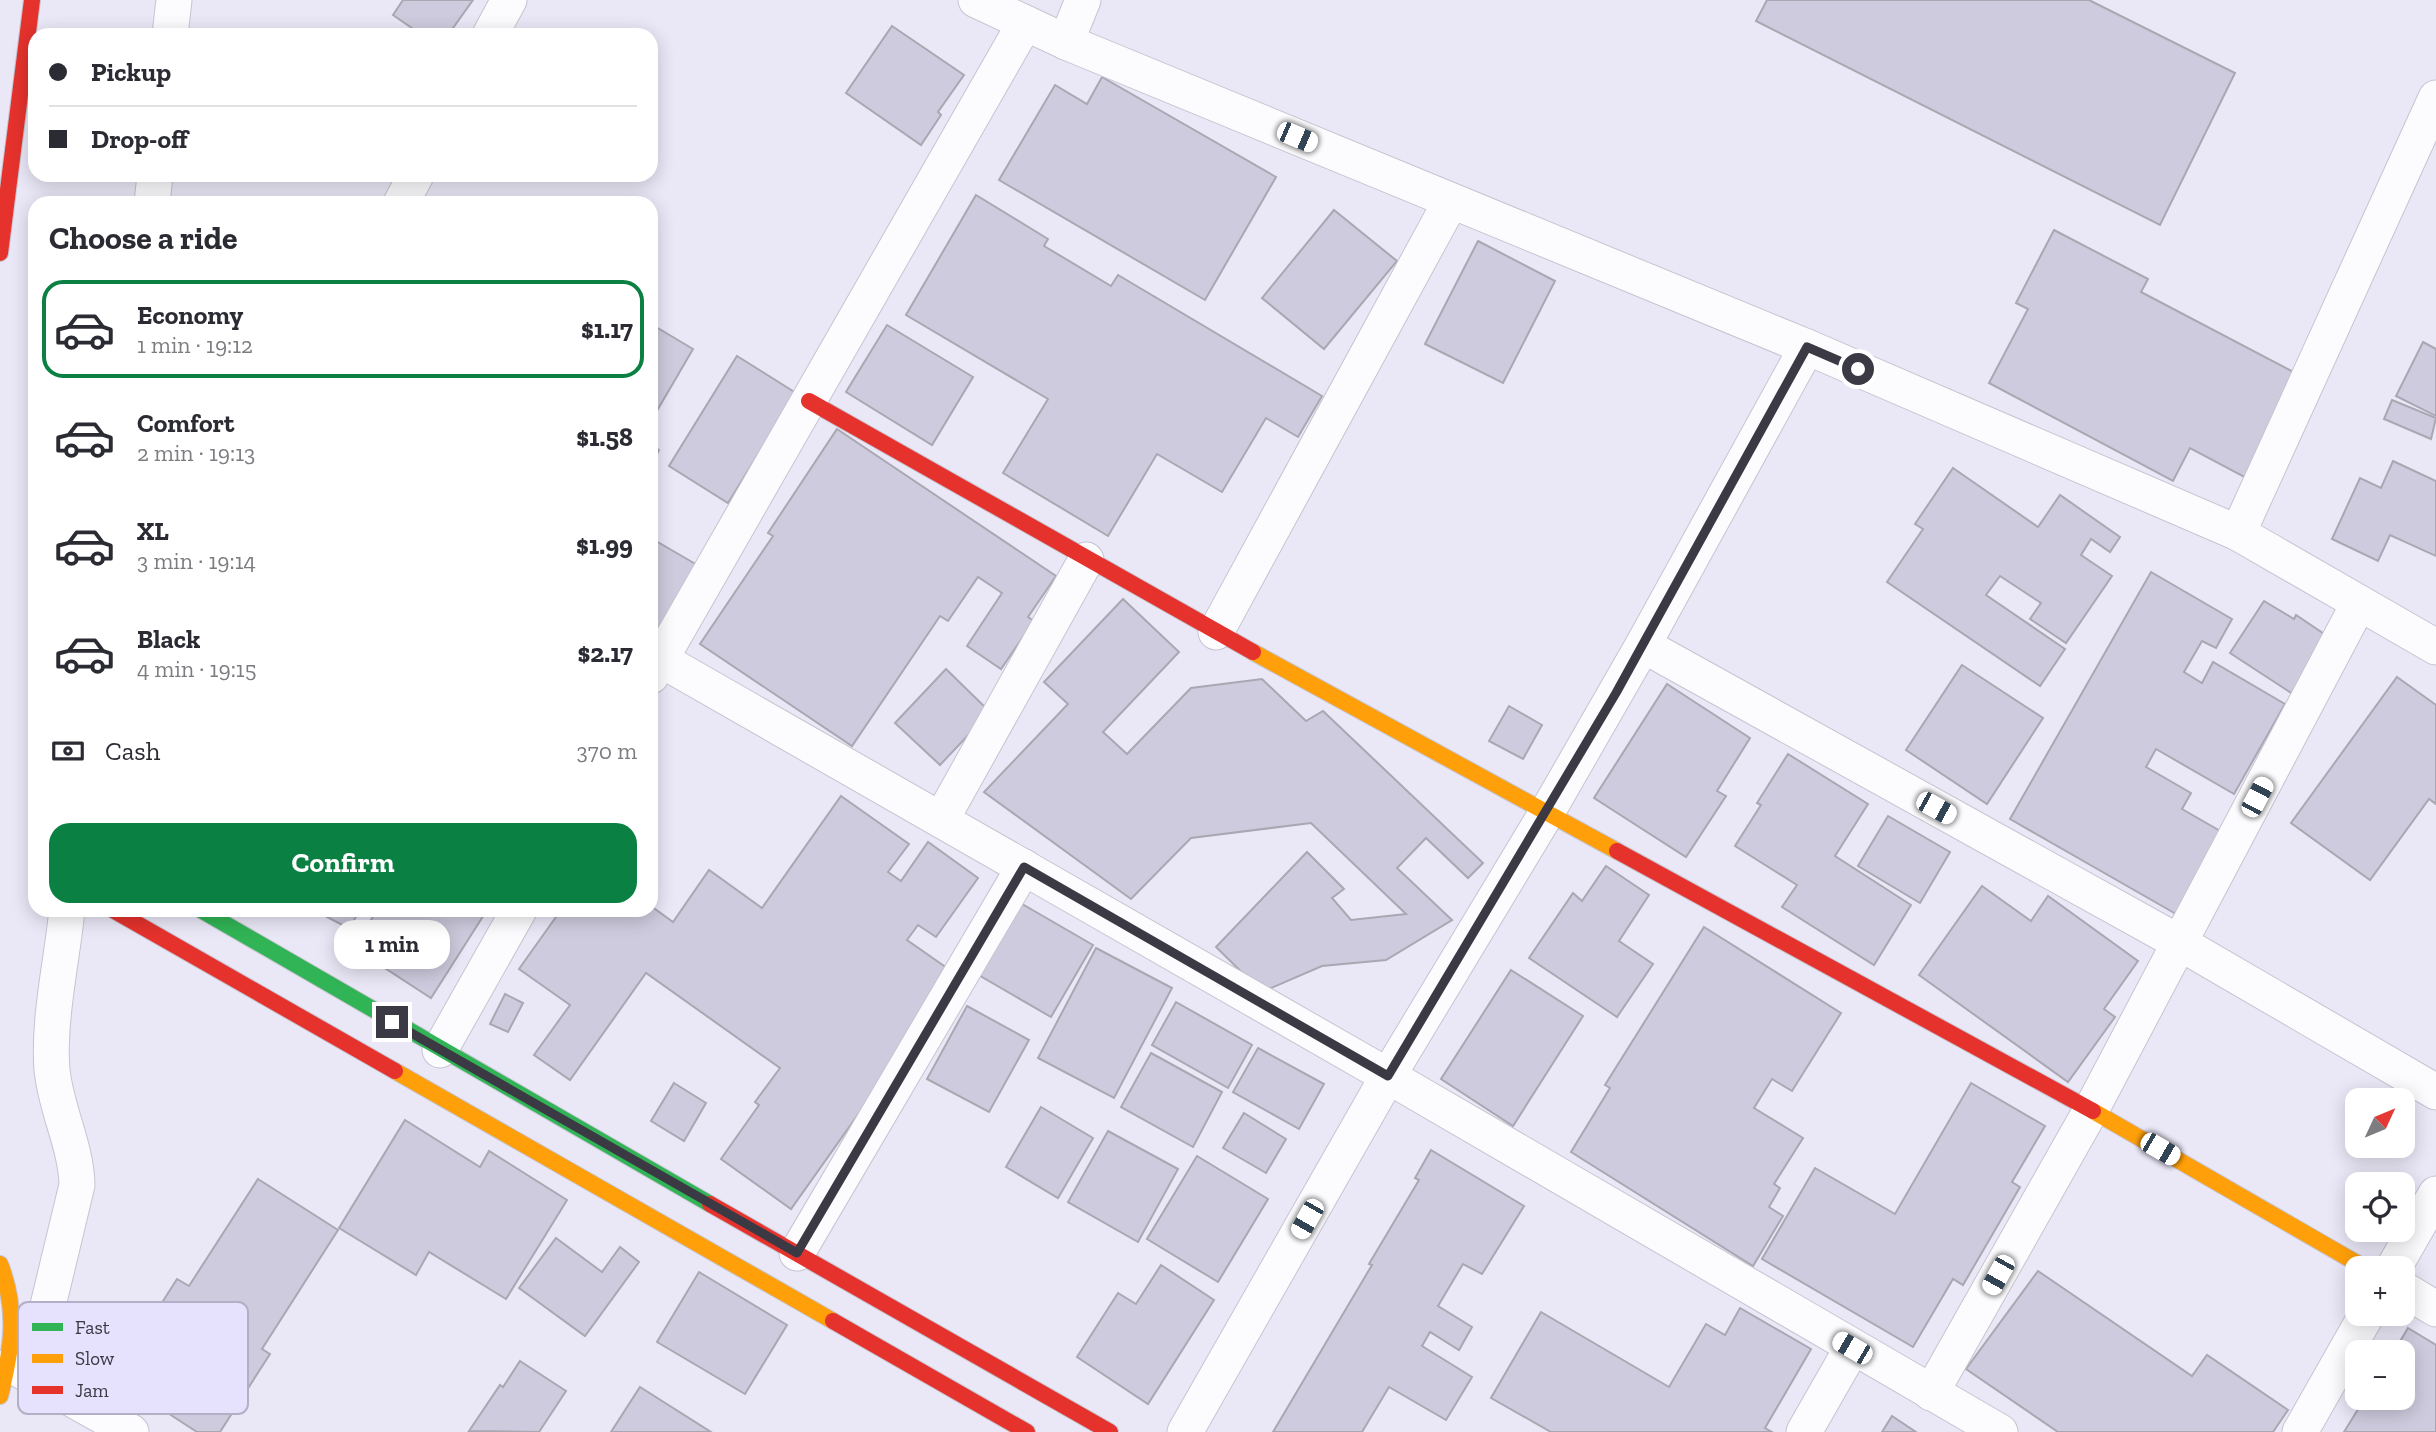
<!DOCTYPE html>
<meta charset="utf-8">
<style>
:root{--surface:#fff;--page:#f7f7f7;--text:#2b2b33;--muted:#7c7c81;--line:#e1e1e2;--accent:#0b8043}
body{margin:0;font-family:"Zilla Slab",serif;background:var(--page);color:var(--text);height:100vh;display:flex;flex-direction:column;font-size:26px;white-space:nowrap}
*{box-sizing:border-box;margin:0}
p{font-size:23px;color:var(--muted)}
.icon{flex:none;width:38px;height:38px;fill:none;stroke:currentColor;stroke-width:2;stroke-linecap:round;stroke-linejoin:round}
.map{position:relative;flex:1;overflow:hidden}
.sheet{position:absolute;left:28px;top:196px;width:630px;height:721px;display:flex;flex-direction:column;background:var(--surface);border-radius:21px;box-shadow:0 4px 18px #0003}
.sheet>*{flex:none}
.hud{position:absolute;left:28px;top:28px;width:630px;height:154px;border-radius:21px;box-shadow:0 4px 18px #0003;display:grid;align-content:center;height:154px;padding:0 21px;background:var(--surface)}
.needle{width:46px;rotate:46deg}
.fabs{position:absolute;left:2345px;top:1088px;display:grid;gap:14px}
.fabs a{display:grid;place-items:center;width:70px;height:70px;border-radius:14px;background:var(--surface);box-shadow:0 4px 18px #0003;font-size:35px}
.end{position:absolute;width:32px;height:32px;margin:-16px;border:9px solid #3b3944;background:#fff;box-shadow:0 0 0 4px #fff}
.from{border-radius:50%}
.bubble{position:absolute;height:49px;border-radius:21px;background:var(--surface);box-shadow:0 4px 18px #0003;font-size:23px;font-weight:700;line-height:49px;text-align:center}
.car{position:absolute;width:21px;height:42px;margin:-21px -10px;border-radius:9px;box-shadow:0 0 5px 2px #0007;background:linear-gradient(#fff 24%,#345 0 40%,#fff 0 76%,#345 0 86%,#fff 0)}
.hud b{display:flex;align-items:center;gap:24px;height:66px;font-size:26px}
.hud b+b{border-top:2px solid var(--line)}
.hud i{width:18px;height:18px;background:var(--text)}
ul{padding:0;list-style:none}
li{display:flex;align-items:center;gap:21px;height:98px;margin:0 14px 10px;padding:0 7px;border:4px solid transparent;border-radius:21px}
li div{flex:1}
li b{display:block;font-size:26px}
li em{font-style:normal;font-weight:700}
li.selected{border-color:var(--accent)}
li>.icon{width:63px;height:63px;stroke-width:1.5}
h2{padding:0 21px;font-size:32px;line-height:84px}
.pay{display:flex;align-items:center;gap:18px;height:77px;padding:0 21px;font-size:26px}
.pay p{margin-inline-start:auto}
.action{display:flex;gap:14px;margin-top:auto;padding:14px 21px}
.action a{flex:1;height:80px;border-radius:21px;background:var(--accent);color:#fff;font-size:28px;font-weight:700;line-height:80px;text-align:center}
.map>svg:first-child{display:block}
.building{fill:#cecbde;stroke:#a9a7b2;stroke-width:2}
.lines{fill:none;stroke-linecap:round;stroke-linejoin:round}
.street-casing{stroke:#c6c4d0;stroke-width:37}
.fast-casing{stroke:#c6c4d0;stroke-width:18}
.slow-casing{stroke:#c6c4d0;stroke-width:18}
.jam-casing{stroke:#c6c4d0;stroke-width:18}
.street{stroke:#fcfcfe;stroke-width:35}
.fast{stroke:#30b455;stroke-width:16}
.slow{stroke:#ff9f0a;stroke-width:16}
.jam{stroke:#e5322d;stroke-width:16}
.route{stroke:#3b3944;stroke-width:9}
.key{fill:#e6e2fd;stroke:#b3afc6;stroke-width:2}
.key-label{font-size:19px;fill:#3b3944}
</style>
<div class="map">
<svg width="2436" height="1432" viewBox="0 0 2436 1432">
<rect width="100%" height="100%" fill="#eae8f7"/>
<!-- building -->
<g class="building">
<path d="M403 0H473L448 35H422L393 15Z"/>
<path d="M1767 0H2089L2235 73 2160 225 1756 21Z"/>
<path d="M892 26 964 75 938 112 941 115 921 145 846 93Z"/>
<path d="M1102 77 1276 177 1205 300 999 180 1055 85 1087 104Z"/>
<path d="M976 195 1048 239 1044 246 1111 286 1118 275 1322 396 1298 437 1266 418 1222 492 1157 454 1108 536 1003 473 1048 399 906 315Z"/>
<path d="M1334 210 1397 261 1324 349 1262 298Z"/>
<path d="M2054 230 2148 279 2141 292 2303 377 2250 480 2190 448 2173 481 1989 383 2028 309 2016 303Z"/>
<path d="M1478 241 1555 281 1503 383 1425 344Z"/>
<path d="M651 324 693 349 651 421Z"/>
<path d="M887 325 973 377 932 445 846 392Z"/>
<path d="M2423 342 2436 349V416L2396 396Z"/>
<path d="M737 356 796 393 728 503 669 466Z"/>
<path d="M2392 400 2436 418 2431 439 2384 419Z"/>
<path d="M837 429 1056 576 1028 617 1034 621 1001 669 967 646 1002 593 978 577 948 621 940 616 852 746 700 644 773 536 768 533Z"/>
<path d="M651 445 659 450 651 465Z"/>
<path d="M2393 461 2436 481V556L2390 535 2378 561 2332 539 2360 478 2381 488Z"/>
<path d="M1953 468 2038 527 2060 495 2120 537 2110 552 2091 539 2081 555 2112 576 2066 643 2030 619 2041 603 2000 576 1986 595 2065 649 2040 686 1887 582 1923 529 1915 524Z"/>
<path d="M656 541 699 566 663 631 651 624V550Z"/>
<path d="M2151 572 2232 619 2216 648 2202 641 2184 672 2202 683 2213 662 2285 704 2234 794 2156 749 2146 767 2191 793 2182 809 2222 832 2176 914 2010 819Z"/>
<path d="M1123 599 1179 652 1103 732 1127 754 1191 688 1262 679 1306 721 1323 711 1483 863 1468 878 1426 838 1397 868 1452 920 1386 960 1322 966 1262 992 1216 947 1307 852 1344 889 1332 898 1351 920 1406 914 1311 823 1191 838 1131 899 984 792 1068 704 1044 682Z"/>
<path d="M2264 601 2294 619 2296 615 2342 646 2305 702 2230 653Z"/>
<path d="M1962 665 2043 718 1987 804 1906 750Z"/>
<path d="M946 669 990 712 940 765 895 723Z"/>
<path d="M2397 677 2436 705V804L2429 799 2370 880 2291 823Z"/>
<path d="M1667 684 1750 738 1717 791 1726 796 1686 857 1594 798Z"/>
<path d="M1509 706 1542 725 1523 759 1489 741Z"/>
<path d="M1788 754 1868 804 1835 856 1911 905 1874 965 1782 907 1797 885 1735 846 1761 805 1757 803Z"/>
<path d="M841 796 909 844 888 872 901 881 928 842 978 878 936 937 918 925 907 940 957 975 791 1209 721 1159 759 1105 755 1102 780 1068 646 973 570 1080 534 1055 570 1005 519 969 561 910H651V906L673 922 709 870 762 908Z"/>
<path d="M1888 816 1950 852 1920 903 1858 866Z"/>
<path d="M1606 866 1649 895 1619 941 1653 964 1617 1017 1529 958 1573 893 1582 901Z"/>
<path d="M1982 886 2031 921 2048 896 2138 961 2104 1009 2115 1017 2068 1082 1919 975Z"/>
<path d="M1017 901 1093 945 1051 1017 975 973Z"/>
<path d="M331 910H359L350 929 327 917Z"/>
<path d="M377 910H487L431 998 354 948Z"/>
<path d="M1704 927 1841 1013 1792 1091 1772 1079 1754 1108 1803 1138 1774 1184 1780 1188 1769 1207 1783 1216 1753 1266 1571 1152 1610 1088 1605 1085Z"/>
<path d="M1096 948 1172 988 1114 1098 1038 1058Z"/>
<path d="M1511 970 1583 1016 1513 1126 1441 1079Z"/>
<path d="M505 994 523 1003 508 1032 490 1024Z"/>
<path d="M1176 1002 1252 1045 1228 1088 1152 1045Z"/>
<path d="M967 1006 1029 1040 989 1112 927 1079Z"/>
<path d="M1258 1048 1324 1084 1299 1129 1233 1092Z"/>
<path d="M1151 1053 1222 1092 1193 1147 1121 1107Z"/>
<path d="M674 1083 706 1103 684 1141 651 1121Z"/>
<path d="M1971 1083 2045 1126 2012 1182 2020 1187 1963 1285 1953 1279 1913 1347 1762 1259 1815 1168 1895 1214Z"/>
<path d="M1041 1107 1093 1138 1058 1198 1006 1167Z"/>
<path d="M1244 1113 1286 1139 1266 1173 1223 1148Z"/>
<path d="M405 1120 480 1167 489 1151 567 1200 506 1299 429 1252 416 1275 339 1228Z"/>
<path d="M1108 1131 1178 1169 1138 1242 1068 1202Z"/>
<path d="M1431 1150 1524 1206 1482 1274 1463 1264 1438 1306 1472 1327 1459 1350 1430 1332 1422 1346 1472 1377 1446 1420 1389 1387 1362 1432H1273L1372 1265 1369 1264 1419 1180 1415 1178Z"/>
<path d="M1197 1156 1268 1199 1218 1282 1147 1239Z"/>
<path d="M258 1179 338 1230 262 1349 270 1354 220 1432H197L114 1378 177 1279 189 1286Z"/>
<path d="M556 1238 602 1272 620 1247 639 1262 585 1336 519 1288Z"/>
<path d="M1161 1265 1214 1300 1148 1404 1077 1357 1118 1293 1136 1304Z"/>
<path d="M2038 1271 2192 1376 2207 1355 2288 1410 2273 1432H2058L1966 1369Z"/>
<path d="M699 1272 787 1325 745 1394 657 1342Z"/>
<path d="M1740 1308 1811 1349 1765 1428 1772 1432H1551L1491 1398 1541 1312 1669 1387 1706 1324 1725 1335Z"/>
<path d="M2408 1328 2436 1345V1432H2344L2365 1398H2403V1353H2393Z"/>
<path d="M520 1361 566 1391 539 1432 469 1431 500 1385 503 1387Z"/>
<path d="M640 1387 711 1432H611Z"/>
<path d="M1892 1416 1916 1432H1882Z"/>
</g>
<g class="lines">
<!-- street casing -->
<g class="street-casing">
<g id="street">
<path d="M976 0 1066 42 1807 347 2238 533 2436 647"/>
<path d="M170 35 174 0"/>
<path d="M490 35 509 0"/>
<path d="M1066 42 1083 0"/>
<path d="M152 203 155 175"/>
<path d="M401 203 416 175"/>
<path d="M2238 533 2436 98"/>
<path d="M1216 632 1451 201"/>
<path d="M1643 645 2180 943 2436 1092"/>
<path d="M651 654 1388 1076 2000 1432"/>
<path d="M651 676 1025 23"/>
<path d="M941 820 1086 560"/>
<path d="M440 1050 519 910"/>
<path d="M797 1253 1024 867"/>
<path d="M2393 1269 2436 1194"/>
<path d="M2403 1289 2436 1309"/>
<path d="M11 1365 131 1432"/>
<path d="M31 1376 77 1185C76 1145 56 1110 52 1070 48 1020 62 960 67 910"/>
<path d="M1931 1393 2091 1110 2359 603"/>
<path d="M1185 1432 1388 1076 1546 814 1643 645 1807 347"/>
<path d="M1804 1432 1852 1348"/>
<path d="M2300 1432 2367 1314"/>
</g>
</g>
<!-- fast casing -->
<g class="fast-casing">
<path id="fast" d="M201 910 710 1204"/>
</g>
<!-- slow casing -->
<g class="slow-casing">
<g id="slow">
<path d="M1253 652 1617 851"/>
<path d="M395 1071 833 1321"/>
<path d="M2093 1111 2367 1269"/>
<path d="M0 1264C18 1310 12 1349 0 1396"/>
</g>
</g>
<!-- jam casing -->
<g class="jam-casing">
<g id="jam">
<path d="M0 253 32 0"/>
<path d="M809 401 1253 652"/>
<path d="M1617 851 2093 1111"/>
<path d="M113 910 395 1071"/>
<path d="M710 1204 1110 1432"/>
<path d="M833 1321 1027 1432"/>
</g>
</g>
<!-- street -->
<use href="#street" class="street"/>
<!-- fast -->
<use href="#fast" class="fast"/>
<!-- slow -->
<use href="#slow" class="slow"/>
<!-- jam -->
<use href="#jam" class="jam"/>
</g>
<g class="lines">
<!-- route -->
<path class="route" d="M392 1022 797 1253 1024 867 1388 1076 1616 693 1807 347 1858 369"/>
</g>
<!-- legend -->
<rect x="18" y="1302" width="230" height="112" rx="10" class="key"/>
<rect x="32" y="1323" width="31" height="8" fill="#30b455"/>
<rect x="32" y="1354" width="31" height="9" fill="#ff9f0a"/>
<rect x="32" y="1386" width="31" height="8" fill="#e5322d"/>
<g class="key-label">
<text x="75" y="1334">Fast</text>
<text x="75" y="1365">Slow</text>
<text x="75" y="1397">Jam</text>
</g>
</svg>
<div class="fabs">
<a><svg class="needle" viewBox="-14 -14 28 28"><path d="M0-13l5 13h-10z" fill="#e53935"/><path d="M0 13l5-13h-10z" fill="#7c7c81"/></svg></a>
<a><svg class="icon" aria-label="locate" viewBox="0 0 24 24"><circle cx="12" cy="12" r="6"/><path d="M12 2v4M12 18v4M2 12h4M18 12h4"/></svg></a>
<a>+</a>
<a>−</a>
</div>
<i class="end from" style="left:1858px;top:369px"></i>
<i class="end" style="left:392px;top:1022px"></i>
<div class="bubble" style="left:334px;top:920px;width:116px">1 min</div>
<i class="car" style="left:1297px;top:137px;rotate:113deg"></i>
<i class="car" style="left:2257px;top:797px;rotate:28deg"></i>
<i class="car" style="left:1936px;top:808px;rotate:119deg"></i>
<i class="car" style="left:2160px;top:1149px;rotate:120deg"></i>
<i class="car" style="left:1307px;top:1219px;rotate:210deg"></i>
<i class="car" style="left:1998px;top:1275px;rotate:209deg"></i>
<i class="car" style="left:1852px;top:1348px;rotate:300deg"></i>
<div class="hud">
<b><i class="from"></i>Pickup</b>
<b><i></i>Drop-off</b>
</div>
<section class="sheet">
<h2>Choose a ride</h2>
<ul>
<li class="selected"><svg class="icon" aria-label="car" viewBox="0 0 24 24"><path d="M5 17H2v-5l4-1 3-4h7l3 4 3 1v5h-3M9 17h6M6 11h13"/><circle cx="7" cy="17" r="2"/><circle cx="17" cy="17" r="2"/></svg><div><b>Economy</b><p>1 min · 19:12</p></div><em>$1.17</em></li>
<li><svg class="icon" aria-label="car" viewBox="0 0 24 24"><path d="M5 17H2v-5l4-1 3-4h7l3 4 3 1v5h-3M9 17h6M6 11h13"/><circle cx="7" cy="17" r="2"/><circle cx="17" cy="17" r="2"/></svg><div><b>Comfort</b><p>2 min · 19:13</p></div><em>$1.58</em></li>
<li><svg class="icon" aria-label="car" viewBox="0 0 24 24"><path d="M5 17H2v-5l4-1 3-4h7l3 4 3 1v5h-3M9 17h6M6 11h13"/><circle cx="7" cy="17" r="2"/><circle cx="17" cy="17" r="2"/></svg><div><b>XL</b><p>3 min · 19:14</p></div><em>$1.99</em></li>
<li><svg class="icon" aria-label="car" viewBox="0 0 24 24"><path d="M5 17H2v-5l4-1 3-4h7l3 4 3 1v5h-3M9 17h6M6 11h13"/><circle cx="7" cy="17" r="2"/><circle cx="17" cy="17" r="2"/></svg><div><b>Black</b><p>4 min · 19:15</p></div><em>$2.17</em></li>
</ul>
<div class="pay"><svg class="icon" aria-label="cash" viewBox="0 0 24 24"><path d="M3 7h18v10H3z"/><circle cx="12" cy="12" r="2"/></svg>Cash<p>370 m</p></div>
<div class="action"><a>Confirm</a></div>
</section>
</div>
